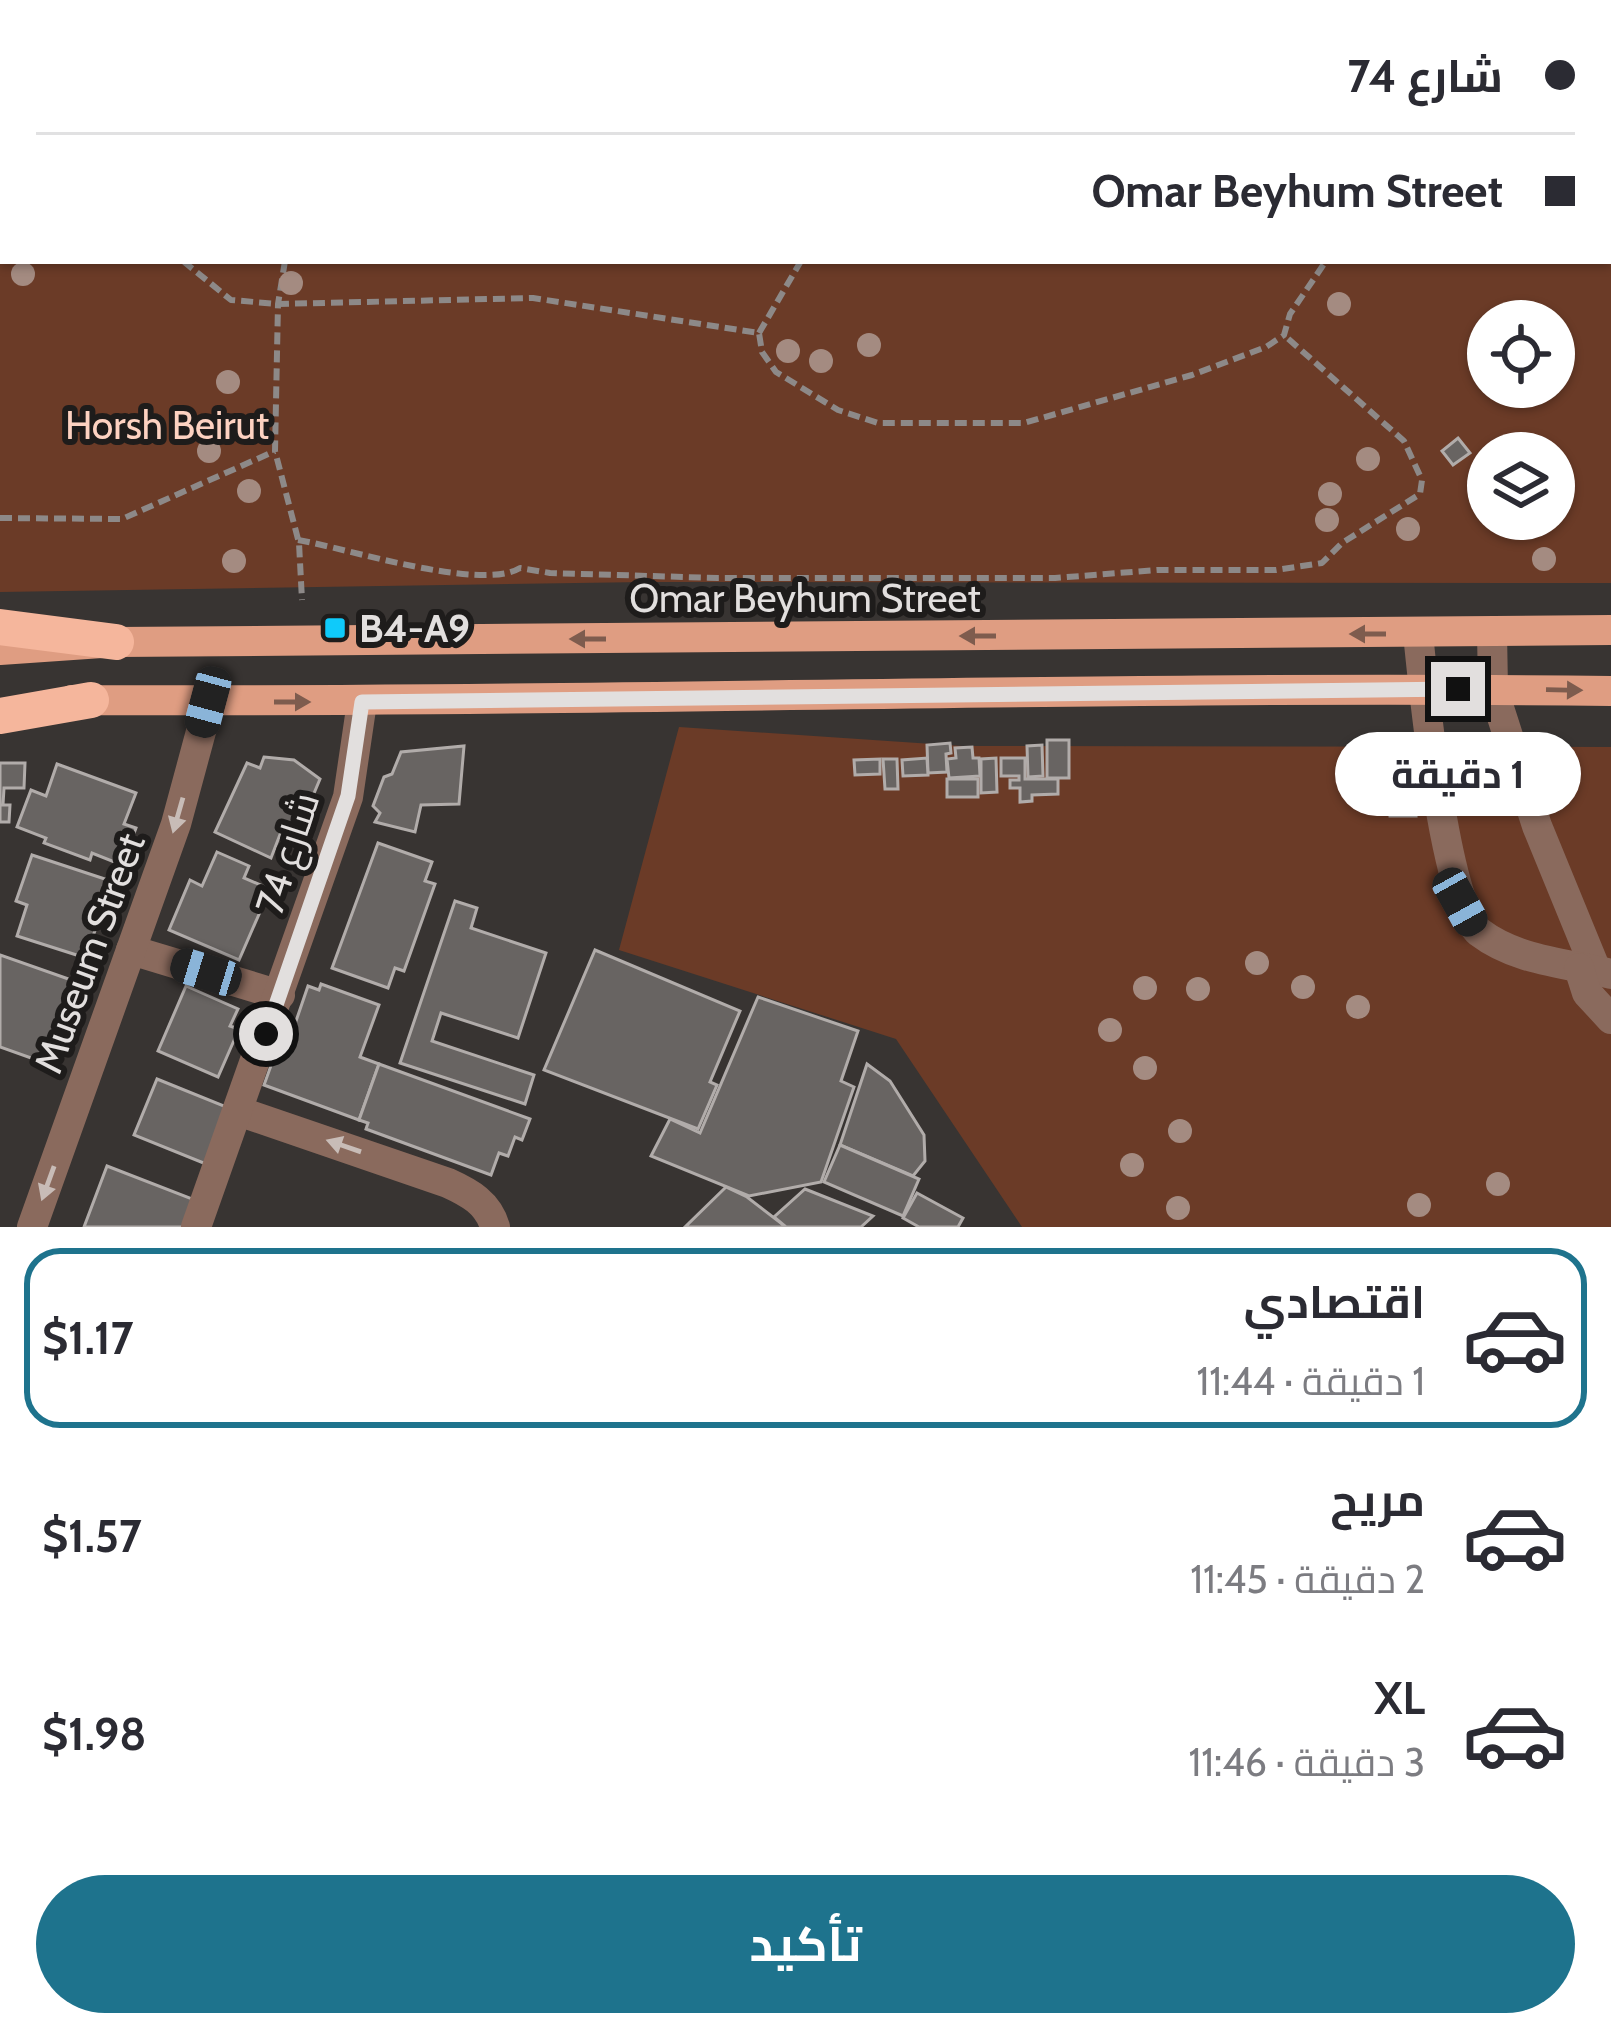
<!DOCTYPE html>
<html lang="ar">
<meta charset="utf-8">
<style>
:root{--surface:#fff;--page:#f2f2f3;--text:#2b2b33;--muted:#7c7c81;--line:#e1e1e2;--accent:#1e738d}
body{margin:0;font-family:Cabin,Cairo,sans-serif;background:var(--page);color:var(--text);direction:rtl;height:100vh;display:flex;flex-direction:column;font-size:45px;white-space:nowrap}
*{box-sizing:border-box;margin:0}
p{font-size:39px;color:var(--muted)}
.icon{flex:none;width:66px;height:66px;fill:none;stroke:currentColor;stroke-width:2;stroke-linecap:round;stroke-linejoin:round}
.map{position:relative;height:1227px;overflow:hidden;direction:ltr}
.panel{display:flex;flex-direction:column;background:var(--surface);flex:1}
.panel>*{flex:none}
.guide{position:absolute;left:0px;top:0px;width:1611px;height:264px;box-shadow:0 3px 9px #0004;direction:rtl;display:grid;align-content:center;height:264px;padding:0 36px;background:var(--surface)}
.buttons{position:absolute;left:1467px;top:300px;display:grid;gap:24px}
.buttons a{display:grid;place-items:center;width:108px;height:108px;border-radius:50%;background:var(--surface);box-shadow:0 3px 9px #0004;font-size:60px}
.end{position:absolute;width:54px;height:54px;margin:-27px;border:15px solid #e2dfde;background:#111;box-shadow:0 0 0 6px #111}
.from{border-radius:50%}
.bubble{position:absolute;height:84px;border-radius:42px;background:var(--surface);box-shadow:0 3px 9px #0004;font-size:39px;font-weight:700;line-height:84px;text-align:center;direction:rtl}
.car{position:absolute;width:36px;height:72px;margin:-36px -18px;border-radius:15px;box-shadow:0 0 9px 3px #0007;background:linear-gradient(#222 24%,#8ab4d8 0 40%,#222 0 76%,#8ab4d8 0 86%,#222 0)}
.guide b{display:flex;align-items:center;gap:42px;height:114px;font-size:45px}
.guide b+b{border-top:3px solid var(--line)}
.guide i{width:30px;height:30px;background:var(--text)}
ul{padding:21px 0 0;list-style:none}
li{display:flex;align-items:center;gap:36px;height:180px;margin:0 24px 18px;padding:0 12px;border:6px solid transparent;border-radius:36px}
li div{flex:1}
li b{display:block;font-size:45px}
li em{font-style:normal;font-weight:700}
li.selected{border-color:var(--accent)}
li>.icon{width:108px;height:108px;stroke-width:1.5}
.button{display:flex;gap:24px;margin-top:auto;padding:24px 36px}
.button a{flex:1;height:138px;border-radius:72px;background:var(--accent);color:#fff;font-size:48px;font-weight:700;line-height:138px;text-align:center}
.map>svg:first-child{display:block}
.green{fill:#6b3b27;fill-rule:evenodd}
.building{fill:#686462;stroke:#b1acaa;stroke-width:3}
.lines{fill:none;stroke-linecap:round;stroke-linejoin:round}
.path{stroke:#8d8988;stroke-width:6;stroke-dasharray:12 6;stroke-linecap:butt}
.minor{stroke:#8a6a5d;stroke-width:30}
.major{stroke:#df9d82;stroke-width:30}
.highway{stroke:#f5b69c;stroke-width:36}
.tree{fill:#a48b81}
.oneway{fill:#7e5c4e}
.oneway2{fill:#c8bcb7}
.route{stroke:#e2dfde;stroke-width:15}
.poi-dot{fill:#0fcafa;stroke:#1e1c1b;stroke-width:4.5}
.labels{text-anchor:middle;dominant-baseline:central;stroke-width:12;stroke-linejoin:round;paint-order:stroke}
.park-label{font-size:39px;fill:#fdd2c1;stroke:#1e1c1b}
.street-label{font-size:39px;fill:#e2dfde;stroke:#1e1c1b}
.poi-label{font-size:39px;font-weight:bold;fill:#e2dfde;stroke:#1e1c1b;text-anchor:start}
</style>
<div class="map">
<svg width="1611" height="1227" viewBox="0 0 1611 1227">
<rect width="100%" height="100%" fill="#383432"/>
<!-- green -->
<g class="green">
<path d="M0 0H1611V583L645 582 0 592ZM3 3H1608V261H3ZM1488 321H1554V387H1488ZM1488 453H1554V519H1488Z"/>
<path d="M679 727 962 746 1611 747V1227H1022L896 1039 619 950Z"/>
</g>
<!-- building -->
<g class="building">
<path d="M1458 438 1470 453 1453 465 1442 451Z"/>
<rect x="1047" y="740" width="22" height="38"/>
<path d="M950 743 951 753 946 754 947 772 928 773 927 745Z"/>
<path d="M1042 745 1043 776 1028 777 1027 746Z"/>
<path d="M464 746 459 804 421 805 415 832 375 822 380 813 373 806 384 777 392 774 401 752Z"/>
<path d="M972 747 973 758H979L980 776 949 778 947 759 956 758 955 748Z"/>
<path d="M1416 755 1417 785 1381 786 1380 756Z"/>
<path d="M264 757 294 760 320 779 307 810 313 812 302 840 281 832 271 858 215 832 247 763 260 768Z"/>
<path d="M927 758 928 775 903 776 902 760Z"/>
<path d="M996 758 997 792 981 793V759Z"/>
<path d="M1001 758H1025V779H1058V794L1032 795V801L1020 802V788H1010V780H1019V776H1001Z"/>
<path d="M880 759V774L855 775 854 760Z"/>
<path d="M883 759H897L898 789H885Z"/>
<path d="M0 763H25L24 788H4L3 805H10L9 822H0Z"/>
<path d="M57 764 136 793 124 824 136 828 122 865 92 853 90 860 44 843 46 838 17 827 31 790 46 796Z"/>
<rect x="947" y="779" width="31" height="18"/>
<path d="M1415 791 1416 816H1390L1389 792Z"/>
<path d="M378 843 432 862 425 881 435 884 404 971 395 968 388 988 332 968Z"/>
<path d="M217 852 249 866 244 878 270 889 239 960 169 930 190 880 202 886Z"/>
<path d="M32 855 111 881 86 958 17 936 27 905 16 901Z"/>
<path d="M455 901 477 908 471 928 546 953 518 1038 441 1013 432 1041 534 1075 525 1104 400 1063Z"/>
<path d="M595 950 740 1011 710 1082 717 1085 698 1129 544 1070Z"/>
<path d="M0 955 77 982 48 1064 0 1047Z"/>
<path d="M321 984 379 1005 360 1057 379 1064 359 1120 264 1085 287 1021 295 1024 308 986 319 990Z"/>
<path d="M186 986 238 1009 230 1026 239 1029 218 1077 158 1051Z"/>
<path d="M758 997 858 1031 841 1081 854 1087 821 1182 749 1196 651 1156 670 1119 700 1133Z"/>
<path d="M379 1064 530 1119 522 1140 515 1137 508 1156 499 1153 491 1175 366 1129 368 1123 359 1120Z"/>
<path d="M867 1064 890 1081 924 1135 925 1161 913 1176 840 1145Z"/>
<path d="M157 1079 229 1108 206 1164 134 1135Z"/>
<path d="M840 1145 919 1179 903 1216 824 1182Z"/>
<path d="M107 1166 195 1200 185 1227H84Z"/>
<path d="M726 1187 747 1197 786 1227H685Z"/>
<path d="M805 1189 873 1216 861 1227H786L774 1217Z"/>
<path d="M917 1193 963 1218 958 1227H919L903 1218Z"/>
</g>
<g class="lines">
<!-- path -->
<g class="path">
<path d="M778 0 780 3"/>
<path d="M1090 0 1092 3"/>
<path d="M37 3V0"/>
<path d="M329 3V0"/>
<path d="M742 3 743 0"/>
<path d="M1608 52 1611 49"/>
<path d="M183 261 231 300 278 304 533 298 759 333 762 352 776 372 838 410 878 423H1024L1192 375 1266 347 1284 335 1290 314 1326 261"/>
<path d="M285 261 278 304 275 451 299 543 302 600"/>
<path d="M759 333 801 261"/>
<path d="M0 518 122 519 275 451"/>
<path d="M298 540C346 548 481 592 520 568L550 573 718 578H1055L1157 570H1276L1322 563 1342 543 1420 494 1422 480 1404 441 1284 335"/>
</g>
<!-- minor -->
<g class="minor">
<path d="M1492 632 1493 689 1537 826 1596 970"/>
<path d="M1418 633C1423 684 1445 906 1479 932 1517 961 1566 963 1611 974"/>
<path d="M131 950 280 995"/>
<path d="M1579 968 1587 993 1611 1019"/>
<path d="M238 1111 448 1183C470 1193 488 1203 495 1227"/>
<path d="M32 1227 176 824 209 702"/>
<path d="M196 1227 348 797 362 702"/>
</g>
<!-- major -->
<g class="major">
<path d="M0 650 116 642 1611 630"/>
<path d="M72 700C585 703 1098 685 1611 691"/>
</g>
<!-- highway -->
<g class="highway">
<path d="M0 627 116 642"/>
<path d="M0 716 91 700"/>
</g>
</g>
<!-- trees -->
<g class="tree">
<circle cx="23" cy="274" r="12"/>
<circle cx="291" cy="283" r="12"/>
<circle cx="1339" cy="304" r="12"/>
<circle cx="869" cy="345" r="12"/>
<circle cx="788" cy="351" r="12"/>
<circle cx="821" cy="361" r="12"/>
<circle cx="228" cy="382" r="12"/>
<circle cx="209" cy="451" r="12"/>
<circle cx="1368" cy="459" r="12"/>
<circle cx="249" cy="491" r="12"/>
<circle cx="1330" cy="494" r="12"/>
<circle cx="1327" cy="520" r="12"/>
<circle cx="1408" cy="529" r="12"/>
<circle cx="1544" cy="559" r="12"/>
<circle cx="234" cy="561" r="12"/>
<circle cx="1257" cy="963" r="12"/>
<circle cx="1303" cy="987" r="12"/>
<circle cx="1145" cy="988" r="12"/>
<circle cx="1198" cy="989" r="12"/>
<circle cx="1358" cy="1007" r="12"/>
<circle cx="1110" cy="1030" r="12"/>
<circle cx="1145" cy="1068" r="12"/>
<circle cx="1180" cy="1131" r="12"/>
<circle cx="1132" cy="1165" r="12"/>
<circle cx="1498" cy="1184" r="12"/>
<circle cx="1419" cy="1205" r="12"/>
<circle cx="1178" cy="1208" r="12"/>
</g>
<!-- one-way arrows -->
<defs><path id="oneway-solid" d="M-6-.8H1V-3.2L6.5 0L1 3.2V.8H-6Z" transform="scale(3)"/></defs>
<g class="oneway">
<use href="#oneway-solid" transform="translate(1368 634) rotate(180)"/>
<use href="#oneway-solid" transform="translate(978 636) rotate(180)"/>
<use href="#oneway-solid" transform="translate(588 639) rotate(180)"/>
<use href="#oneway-solid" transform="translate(1564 690) rotate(1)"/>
<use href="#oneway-solid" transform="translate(292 702)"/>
</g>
<g class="oneway2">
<use href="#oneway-solid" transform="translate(178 815) rotate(106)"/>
<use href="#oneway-solid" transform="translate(344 1146) rotate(-161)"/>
<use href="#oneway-solid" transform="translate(48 1183) rotate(110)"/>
</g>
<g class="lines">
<!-- route -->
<path class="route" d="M266 1034 348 796 362 702 1458 689"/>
</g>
<!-- markers -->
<rect class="poi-dot" x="323" y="616" width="24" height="24" rx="6"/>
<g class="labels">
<!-- park labels -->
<g class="park-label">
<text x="167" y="425">Horsh Beirut</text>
</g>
<!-- street labels -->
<g class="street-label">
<text x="805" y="598">Omar Beyhum Street</text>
<text transform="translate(287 853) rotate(-72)">شارع 74</text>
<text transform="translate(89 953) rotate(-70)">Museum Street</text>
</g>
<!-- poi labels -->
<g class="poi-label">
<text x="359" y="628">B4-A9</text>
</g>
</g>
</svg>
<div class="buttons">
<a><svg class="icon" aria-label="locate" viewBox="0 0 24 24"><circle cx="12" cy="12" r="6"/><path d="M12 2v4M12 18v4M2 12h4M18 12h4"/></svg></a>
<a><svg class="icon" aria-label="layers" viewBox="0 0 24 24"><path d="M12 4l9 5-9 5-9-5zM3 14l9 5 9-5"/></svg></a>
</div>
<i class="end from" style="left:266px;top:1034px"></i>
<i class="end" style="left:1458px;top:689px"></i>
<div class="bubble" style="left:1335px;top:732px;width:246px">1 دقيقة</div>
<i class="car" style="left:208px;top:702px;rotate:195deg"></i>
<i class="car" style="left:1460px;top:902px;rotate:151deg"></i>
<i class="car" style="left:206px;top:972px;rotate:287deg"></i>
<div class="guide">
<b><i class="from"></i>شارع 74</b>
<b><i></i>Omar Beyhum Street</b>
</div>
</div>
<section class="panel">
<ul>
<li class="selected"><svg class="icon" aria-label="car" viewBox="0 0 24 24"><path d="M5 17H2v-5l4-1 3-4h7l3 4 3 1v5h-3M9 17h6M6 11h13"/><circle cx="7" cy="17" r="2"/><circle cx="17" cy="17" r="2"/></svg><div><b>اقتصادي</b><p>1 دقيقة · 11:44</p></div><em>$1.17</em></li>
<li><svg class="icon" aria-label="car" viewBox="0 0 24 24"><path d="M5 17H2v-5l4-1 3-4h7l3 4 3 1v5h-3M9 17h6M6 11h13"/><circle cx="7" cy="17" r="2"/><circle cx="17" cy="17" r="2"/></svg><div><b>مريح</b><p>2 دقيقة · 11:45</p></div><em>$1.57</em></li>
<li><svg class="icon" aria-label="car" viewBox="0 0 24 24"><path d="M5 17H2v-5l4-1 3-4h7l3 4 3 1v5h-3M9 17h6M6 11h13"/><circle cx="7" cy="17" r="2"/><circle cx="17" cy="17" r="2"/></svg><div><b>XL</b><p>3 دقيقة · 11:46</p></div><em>$1.98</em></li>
</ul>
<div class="button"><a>تأكيد</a></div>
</section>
